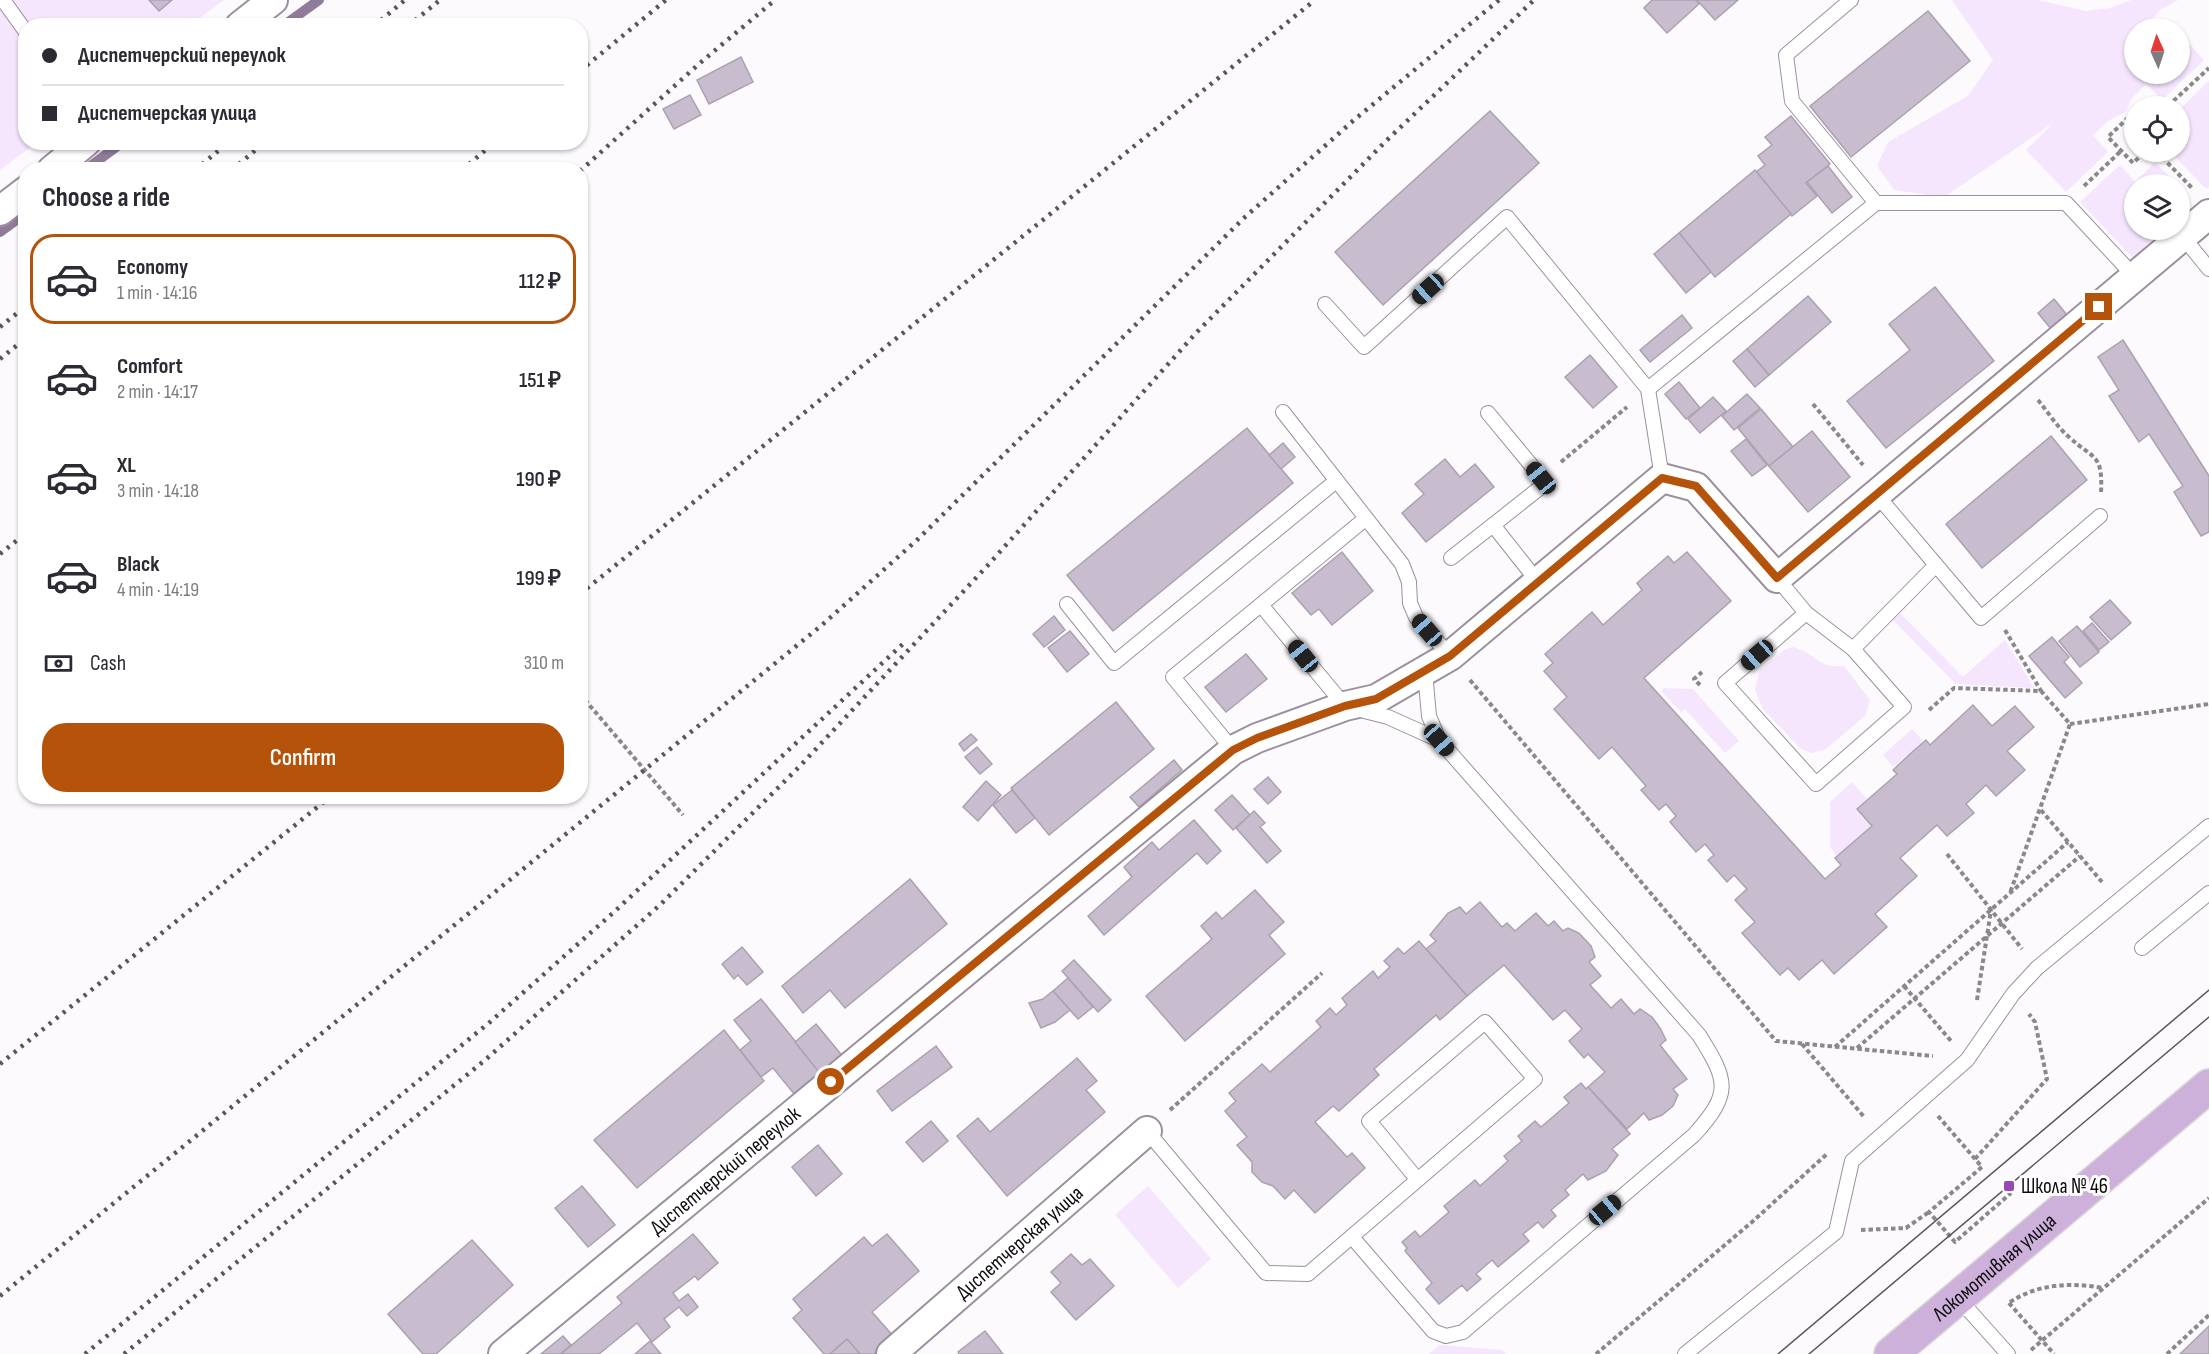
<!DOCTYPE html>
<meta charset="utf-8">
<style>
:root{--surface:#fff;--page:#f2f2f3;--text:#2b2b33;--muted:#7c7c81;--line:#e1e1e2;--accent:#b45309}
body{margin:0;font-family:"Sofia Sans Condensed",sans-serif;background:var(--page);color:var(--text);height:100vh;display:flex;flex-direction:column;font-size:22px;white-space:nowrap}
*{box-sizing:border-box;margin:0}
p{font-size:20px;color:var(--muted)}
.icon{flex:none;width:33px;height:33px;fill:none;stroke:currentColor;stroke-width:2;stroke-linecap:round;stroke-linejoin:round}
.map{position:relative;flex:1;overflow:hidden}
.sheet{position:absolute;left:18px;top:162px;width:570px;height:642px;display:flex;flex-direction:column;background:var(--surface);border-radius:24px;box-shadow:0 2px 4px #0004}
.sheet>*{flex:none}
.banner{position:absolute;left:18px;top:18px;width:570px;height:132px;border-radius:24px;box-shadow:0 2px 4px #0004;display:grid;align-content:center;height:132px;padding:0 24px;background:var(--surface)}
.needle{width:39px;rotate:357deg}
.fabs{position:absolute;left:2124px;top:18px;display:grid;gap:12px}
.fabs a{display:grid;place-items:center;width:66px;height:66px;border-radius:50%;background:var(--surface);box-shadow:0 2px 4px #0004;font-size:30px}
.end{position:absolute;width:27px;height:27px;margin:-14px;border:8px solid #b45309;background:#fff;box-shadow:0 0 0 3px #fff}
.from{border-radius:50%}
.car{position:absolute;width:18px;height:36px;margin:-18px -9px;border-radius:8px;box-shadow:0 0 4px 2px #0007;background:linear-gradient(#222 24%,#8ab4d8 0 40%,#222 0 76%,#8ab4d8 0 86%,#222 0)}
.banner b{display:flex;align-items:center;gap:21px;height:57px;font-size:22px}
.banner b+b{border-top:2px solid var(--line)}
.banner i{width:15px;height:15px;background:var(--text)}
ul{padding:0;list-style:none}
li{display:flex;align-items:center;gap:18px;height:90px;margin:0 12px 9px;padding:0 12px;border:3px solid transparent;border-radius:24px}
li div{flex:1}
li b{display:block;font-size:22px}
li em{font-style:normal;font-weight:600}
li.on{border-color:var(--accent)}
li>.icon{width:54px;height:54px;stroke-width:1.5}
h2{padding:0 24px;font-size:27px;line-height:72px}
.pay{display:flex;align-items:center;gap:15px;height:66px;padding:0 24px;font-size:22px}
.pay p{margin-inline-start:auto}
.action{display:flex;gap:12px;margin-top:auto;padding:12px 24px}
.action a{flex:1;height:69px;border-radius:24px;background:var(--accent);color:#fff;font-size:24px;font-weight:600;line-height:69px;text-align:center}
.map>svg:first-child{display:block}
.green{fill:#f5e5fd}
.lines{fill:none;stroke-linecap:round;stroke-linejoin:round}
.stream{stroke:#907c9a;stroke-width:10}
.building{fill:#c8bdce;stroke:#aba1b1;stroke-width:1.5}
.service-casing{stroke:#9b90a0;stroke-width:16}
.minor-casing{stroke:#9b90a0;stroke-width:32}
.primary-casing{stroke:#d9d8d9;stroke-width:36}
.path{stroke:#8b888c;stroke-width:4;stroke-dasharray:4.5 3;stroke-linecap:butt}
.service{stroke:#fff;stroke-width:14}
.minor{stroke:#fff;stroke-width:28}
.primary{stroke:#cdb1da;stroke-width:33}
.tram{stroke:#59565a;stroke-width:1.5}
.rail{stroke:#59565a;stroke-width:4.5;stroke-dasharray:3 6;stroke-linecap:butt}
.route{stroke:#b45309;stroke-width:8}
.poi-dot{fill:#9847b7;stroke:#fff;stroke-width:2}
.labels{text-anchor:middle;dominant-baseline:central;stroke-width:6;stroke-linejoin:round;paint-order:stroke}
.street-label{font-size:21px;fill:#0f0b10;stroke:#fff}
.poi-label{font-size:21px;fill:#0f0b10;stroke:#fff;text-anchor:start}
</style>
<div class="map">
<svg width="2209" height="1354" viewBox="0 0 2209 1354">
<rect width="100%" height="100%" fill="#fcfafd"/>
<!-- green -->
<g class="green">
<path d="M0 0H224L190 25 26 26V142L36 143 0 170Z"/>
<path d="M1952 0H2037L2086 11 2110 8 2131 0H2178L2160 10 2144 28H2134V74H2180V34L2204 60 2162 100 2146 84 2131 99 2127 111 2108 121 2093 135 2108 152 2066 192 2026 150 2053 123 1944 197 1894 190 1877 166 1888 142 1968 96 1993 60Z"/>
<path d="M2209 81V187L2206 189 2171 152H2180V140L2189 131 2180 121V109Z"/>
<path d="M2155 162 2176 184H2134V230H2163L2133 258 2080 202 2120 165 2135 182Z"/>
<path d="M1900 613 1963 677 2005 640 2034 688 1956 684 1893 620Z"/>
<path d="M1793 647C1815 652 1817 669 1844 666L1870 700 1865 716 1826 749 1811 753 1801 749 1763 709 1755 690 1759 671 1784 650Z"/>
<path d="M1664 688 1693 689 1739 741 1725 753 1685 709 1681 712 1661 691Z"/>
<path d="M1912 729 1923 741 1893 767 1883 755Z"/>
<path d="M1852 782 1867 799 1856 810 1871 826 1837 856 1830 847V802Z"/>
<path d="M1148 1186 1211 1259 1178 1288 1115 1215Z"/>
<path d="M1440 1345 1502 1350 1506 1354H1429Z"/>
</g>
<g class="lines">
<!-- stream -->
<g class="stream">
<path d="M283 26 319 0"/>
<path d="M85 170 123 142"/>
<path d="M0 232 26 213"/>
</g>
</g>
<!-- building -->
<g class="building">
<path d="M149 0H172L159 11Z"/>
<path d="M1652 0H1696L1699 4 1667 33 1644 8Z"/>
<path d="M1697 0H1738L1715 20Z"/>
<path d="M1928 11 1970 61 1851 157 1810 106Z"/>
<path d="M741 57 753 82 709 104 697 80Z"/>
<path d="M690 95 701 115 674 129 663 109Z"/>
<path d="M1490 111 1539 163 1383 305 1335 252Z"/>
<path d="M1791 116 1830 164 1806 183 1817 196 1792 216 1756 172 1765 165 1758 156 1772 145 1765 137Z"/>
<path d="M1828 166 1852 197 1832 213 1807 182Z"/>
<path d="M1755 170 1791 214 1715 277 1679 233Z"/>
<path d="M1679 233 1711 272 1686 293 1654 254Z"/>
<path d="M1935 287 1994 361 1886 448 1847 401 1910 350 1889 324Z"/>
<path d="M1808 296 1831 322 1769 375 1747 349Z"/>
<path d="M2054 299 2067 315 2051 329 2038 313Z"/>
<path d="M1682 315 1692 328 1650 362 1640 350Z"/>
<path d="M2123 340 2209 476V532L2201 536 2174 492 2183 486 2149 434 2139 442 2109 396 2119 390 2098 357Z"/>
<path d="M1747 349 1769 375 1755 387 1733 361Z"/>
<path d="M1590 355 1617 387 1593 408 1565 377Z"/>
<path d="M1679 382 1700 408 1686 419 1665 394Z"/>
<path d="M1747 394 1760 408 1734 430 1722 416Z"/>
<path d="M1713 397 1726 411 1700 433 1688 419Z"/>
<path d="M1761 409 1793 447 1769 466 1738 428Z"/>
<path d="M1247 428 1293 483 1113 631 1067 575Z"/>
<path d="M1812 431 1850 477 1808 512 1769 466Z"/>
<path d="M2051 436 2087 480 1982 568 1946 524Z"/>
<path d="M1746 439 1767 465 1752 476 1731 451Z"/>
<path d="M1283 443 1295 457 1281 469 1269 455Z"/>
<path d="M1445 459 1460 477 1475 464 1494 487 1426 542 1402 513 1424 494 1415 484Z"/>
<path d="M1342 552 1373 591 1332 625 1319 609 1311 615 1292 593Z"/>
<path d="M1687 552 1731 601 1644 678 1825 879 1841 865 1835 858 1872 826 1857 809 1897 774 1893 770 1911 753 1926 740 1930 745 1973 705 1992 726 2015 706 2034 727 2007 751 2025 770 1996 796 1986 785 1966 804 1974 813 1947 836 1937 825 1900 858 1917 876 1875 914 1887 927 1834 974 1822 960 1799 980 1788 968 1780 975 1742 933 1755 922 1735 900 1747 889 1734 875 1727 882 1708 860 1714 855 1705 844 1696 852 1670 822 1676 816 1666 804 1659 810 1641 790 1646 786 1612 747 1599 759 1554 709 1567 697 1544 671 1553 663 1545 654 1592 612 1603 625 1642 590 1637 583 1668 556 1674 563Z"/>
<path d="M2110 600 2131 623 2111 640 2090 617Z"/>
<path d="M1054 616 1065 630 1044 647 1033 634Z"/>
<path d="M2092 623 2109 642 2099 650 2083 631Z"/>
<path d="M2077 626 2099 652 2080 667 2059 641Z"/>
<path d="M1070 631 1089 654 1067 672 1048 648Z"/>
<path d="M2052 637 2069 657 2064 662 2082 683 2065 698 2029 656Z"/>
<path d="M1246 654 1267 679 1226 712 1205 687Z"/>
<path d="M1116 702 1154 749 1049 835 1011 788Z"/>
<path d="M971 734 977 740 964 751 959 744Z"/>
<path d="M977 747 992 764 980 774 965 757Z"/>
<path d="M1174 760 1182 770 1139 807 1130 797Z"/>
<path d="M1268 777 1281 792 1268 804 1254 789Z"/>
<path d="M986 781 1001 795 978 821 963 807Z"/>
<path d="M1012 790 1035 818 1016 833 993 805Z"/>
<path d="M1232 795 1250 815 1233 830 1215 810Z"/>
<path d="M1254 811 1265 823 1260 827 1281 851 1267 863 1236 828Z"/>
<path d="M1194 820 1221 851 1207 864 1197 853 1104 935 1088 916 1132 877 1124 867 1152 842 1159 850Z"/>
<path d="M910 879 947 924 845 1008 830 990 803 1013 782 986Z"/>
<path d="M1255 890 1284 922 1269 935 1285 954 1185 1041 1146 996 1212 939 1201 926 1216 912 1222 919Z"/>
<path d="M1480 902 1502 927 1507 923 1515 931 1536 913 1548 926 1554 921 1563 931 1568 928 1579 933 1591 946 1595 957 1589 962 1601 976 1590 985 1611 1008 1621 999 1634 1014 1640 1009 1652 1017 1660 1028 1666 1040 1660 1045 1687 1079 1673 1089 1678 1095 1673 1106 1662 1115 1649 1120 1644 1113 1627 1129 1588 1087 1605 1072 1588 1054 1584 1058 1569 1041 1582 1029 1565 1010 1553 1020 1504 965 1467 996 1426 949 1436 941 1430 935 1448 913 1460 907 1466 914Z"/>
<path d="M1419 941 1467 996 1440 1020 1436 1015 1374 1069 1379 1075 1339 1111 1333 1106 1315 1122 1347 1157 1352 1153 1365 1168 1315 1213 1294 1190 1285 1199 1273 1186 1262 1182 1252 1172V1162L1237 1145 1247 1137 1225 1111 1236 1101 1229 1093 1262 1064 1270 1072 1321 1027 1316 1021 1330 1008 1336 1015 1347 1005 1342 998 1373 971 1378 978 1390 967 1384 961 1398 948 1404 954Z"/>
<path d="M742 947 763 972 747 985 738 975 734 979 722 964Z"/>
<path d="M1074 960 1111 1000 1098 1012 1062 971Z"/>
<path d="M1068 978 1093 1007 1078 1019 1053 991Z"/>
<path d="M1053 991 1070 1010 1055 1022 1041 1028 1029 1003 1043 999Z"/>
<path d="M761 999 821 1073 795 1095 773 1068 761 1077 740 1050 751 1041 734 1020Z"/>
<path d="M816 1024 844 1058 822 1076 795 1042Z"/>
<path d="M724 1030 764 1081 637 1188 594 1140Z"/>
<path d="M936 1046 952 1067 892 1111 877 1091Z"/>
<path d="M1077 1058 1097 1081 1086 1090 1105 1112 1007 1196 957 1136 978 1118 990 1132Z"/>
<path d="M1581 1083 1586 1089 1588 1087 1630 1134 1612 1149 1618 1155 1606 1171 1588 1180 1583 1174 1565 1190 1569 1195 1551 1210 1556 1216 1543 1228 1538 1222 1523 1234 1529 1241 1498 1267 1492 1260 1476 1274 1481 1279 1467 1291 1462 1285 1439 1304 1426 1289 1432 1283 1405 1251 1407 1248 1402 1242 1415 1231 1420 1237 1449 1212 1444 1206 1475 1180 1480 1186 1508 1161 1504 1156 1522 1141 1518 1136 1535 1121 1541 1127 1569 1103 1564 1097Z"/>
<path d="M931 1121 948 1141 923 1162 906 1142Z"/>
<path d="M818 1145 842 1174 816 1196 792 1167Z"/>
<path d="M582 1186 615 1225 588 1247 555 1208Z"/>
<path d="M693 1234 718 1263 698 1280 695 1276 673 1293 679 1301 688 1294 698 1307 687 1316 679 1307 664 1319 670 1327 652 1342 637 1323 599 1354H561L622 1303 617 1297Z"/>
<path d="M887 1234 919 1271 872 1312 894 1337 874 1354H860L847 1339 830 1354H824L793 1318 802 1310 793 1299 864 1237 872 1246Z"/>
<path d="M472 1240 513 1285 436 1354H423L388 1314Z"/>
<path d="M1071 1254 1082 1265 1090 1259 1114 1286 1076 1320 1051 1292 1061 1283 1051 1272Z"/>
<path d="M2209 1326V1354H2180Z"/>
<path d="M985 1331 1003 1354H959L958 1352Z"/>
<path d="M563 1336 571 1345 560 1354H541Z"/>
<path d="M847 1339 860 1354H830Z"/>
<path d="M650 1341 661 1354H635Z"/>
</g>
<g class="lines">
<!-- service casing -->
<g class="service-casing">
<g id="service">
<path d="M3 0 26 32"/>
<path d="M1851 0 1786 55 1792 101 1876 203"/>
<path d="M2183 237 2209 269"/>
<path d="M1325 304 1364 347 1507 217 1648 389 1662 478"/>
<path d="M1648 389 1876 203H2066L2135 277"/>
<path d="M1283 412 1402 564 1409 582 1410 603 1416 617 1450 656"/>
<path d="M1488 413 1546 483 1493 525"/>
<path d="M1876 494 1981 618 2100 516"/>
<path d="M1451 558 1493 525 1538 582"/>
<path d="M1777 578 1806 613 1853 649 1904 707 1816 784 1725 683 1806 613"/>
<path d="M1067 604 1114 663 1336 481"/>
<path d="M1261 605 1345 706 1388 717 1439 740"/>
<path d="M1853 649 1936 565"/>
<path d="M1233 750 1173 677 1365 519"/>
<path d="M2142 948 2209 893"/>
<path d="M1147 1131 1266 1273 1308 1274 1535 1079 1485 1022 1369 1121 1417 1179"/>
<path d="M1352 1237 1433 1331 1446 1336 1463 1332 1694 1135C1732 1093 1728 1081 1699 1035L1439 740 1429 716 1425 672"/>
<path d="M1958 1298 2008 1354"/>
<path d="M1685 1354 1836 1232 1852 1161 1967 1060 2013 994 2037 968 2209 826"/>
</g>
</g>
<!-- minor casing -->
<g class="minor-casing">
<g id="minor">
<path d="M240 26 273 0"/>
<path d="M52 170 86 142"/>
<path d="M0 211 26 191"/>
<path id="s1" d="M503 1354 1233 750 1257 738 1345 706 1376 699 1450 656 1662 478 1696 487 1777 578 2209 214"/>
<path id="s2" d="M891 1354 1147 1131"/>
</g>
</g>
<!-- primary casing -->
<g class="primary-casing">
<g id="primary">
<path id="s3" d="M1891 1354 2209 1086"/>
</g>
</g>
<!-- path -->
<g class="path">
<path d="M2140 106 2144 103 2148 106"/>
<path d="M2168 106 2209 68"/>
<path d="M2134 112 2108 137 2133 163 2145 152"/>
<path d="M2157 152 2192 188"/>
<path d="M2084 186 2122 150"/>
<path d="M2038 400C2048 412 2057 427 2069 437 2094 460 2103 453 2101 493"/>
<path d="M1813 404 1863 465"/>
<path d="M1561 462 1627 407"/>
<path d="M2005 630 2041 691"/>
<path d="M1470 680 1776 1041 1933 1056"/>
<path d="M1700 685 1694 679 1702 672"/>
<path d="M580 694 683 815"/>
<path d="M1929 710 1954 688 2041 691 2070 724 2010 893"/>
<path d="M2070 724 2209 704"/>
<path d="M2041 810 2102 882"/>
<path d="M1947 854 2022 949"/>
<path d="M1904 986 1951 1041"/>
<path d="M1977 1000 1991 910"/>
<path d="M1802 1044 1865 1118"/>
<path d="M1835 1047 2068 842"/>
<path d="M1857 1048 2080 856"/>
<path d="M1170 1110 1322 973"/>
<path d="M1938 1116 1982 1167 1929 1212 1955 1242 2011 1193"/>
<path d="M1975 1159 2047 1079 2035 1022 2029 1014"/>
<path d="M1861 1230 1906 1228 1929 1212"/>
<path d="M2010 1302C2038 1284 2070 1282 2103 1288"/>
<path d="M2009 1303 2054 1354"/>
<path d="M2031 1350 2209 1198"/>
<path d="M1596 1354 1752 1222 1827 1154"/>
<path d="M2167 1354 2209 1315"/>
</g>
<!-- service -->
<use href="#service" class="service"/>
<!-- minor -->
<use href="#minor" class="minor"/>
<!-- primary -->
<use href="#primary" class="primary"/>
<!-- tram -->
<g class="tram">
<path d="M1778 1354 2209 990"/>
<path d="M1809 1354 2209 1017"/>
</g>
<!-- rail -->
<g class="rail">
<path d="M374 26 405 0"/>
<path d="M408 26 440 0"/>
<path d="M580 71 666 0"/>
<path d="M195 170 229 142"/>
<path d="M232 170 265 142"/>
<path d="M462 170 495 142"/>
<path d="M580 171 700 63 775 0"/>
<path d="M0 327 26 306"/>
<path d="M0 359 26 338"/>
<path d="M0 554 26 533"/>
<path d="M580 594 1315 0"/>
<path d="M0 1064 331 796"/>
<path d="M0 1296 822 625 916 541 1245 217 1354 120 1499 0"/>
<path d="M85 1354 490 1022 614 912 905 642"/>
<path d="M124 1354 484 1061 661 904 800 766 989 564 1196 333 1386 141 1534 0"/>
</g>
</g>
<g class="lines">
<!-- route -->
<path class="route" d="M831 1082 1233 750 1257 738 1345 706 1376 699 1450 656 1662 478 1696 486 1777 578 2099 307"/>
</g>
<!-- markers -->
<rect class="poi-dot" x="2003" y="1180" width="12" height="12" rx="3"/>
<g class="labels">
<!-- street labels -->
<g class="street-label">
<text stroke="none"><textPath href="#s1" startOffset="288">Диспетчерский переулок</textPath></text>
<text stroke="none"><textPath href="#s2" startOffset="170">Диспетчерская улица</textPath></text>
<text stroke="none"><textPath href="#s3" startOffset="135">Локомотивная улица</textPath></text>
</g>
<!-- poi labels -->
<g class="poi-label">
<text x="2021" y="1186">Школа № 46</text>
</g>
</g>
</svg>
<div class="fabs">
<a><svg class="needle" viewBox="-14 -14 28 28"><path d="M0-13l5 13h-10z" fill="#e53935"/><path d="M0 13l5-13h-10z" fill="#7c7c81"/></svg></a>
<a><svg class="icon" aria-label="locate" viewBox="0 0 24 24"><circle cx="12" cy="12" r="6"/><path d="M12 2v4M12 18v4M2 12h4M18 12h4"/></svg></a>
<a><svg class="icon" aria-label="layers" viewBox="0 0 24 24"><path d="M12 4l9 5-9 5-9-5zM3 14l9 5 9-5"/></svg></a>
</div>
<i class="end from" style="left:831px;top:1082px"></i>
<i class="end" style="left:2099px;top:307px"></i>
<i class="car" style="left:1428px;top:289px;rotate:228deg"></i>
<i class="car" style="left:1541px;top:478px;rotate:321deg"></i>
<i class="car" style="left:1427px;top:630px;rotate:319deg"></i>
<i class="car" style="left:1757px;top:655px;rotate:229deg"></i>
<i class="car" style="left:1303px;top:656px;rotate:321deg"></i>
<i class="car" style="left:1439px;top:740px;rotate:139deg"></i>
<i class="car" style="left:1605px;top:1210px;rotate:50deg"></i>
<div class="banner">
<b><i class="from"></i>Диспетчерский переулок</b>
<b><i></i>Диспетчерская улица</b>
</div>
<section class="sheet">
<h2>Choose a ride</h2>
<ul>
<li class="on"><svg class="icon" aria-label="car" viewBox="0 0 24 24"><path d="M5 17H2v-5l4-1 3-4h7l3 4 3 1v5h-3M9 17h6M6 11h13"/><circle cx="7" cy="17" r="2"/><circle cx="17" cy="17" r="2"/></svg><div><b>Economy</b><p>1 min · 14:16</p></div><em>112 ₽</em></li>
<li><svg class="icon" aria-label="car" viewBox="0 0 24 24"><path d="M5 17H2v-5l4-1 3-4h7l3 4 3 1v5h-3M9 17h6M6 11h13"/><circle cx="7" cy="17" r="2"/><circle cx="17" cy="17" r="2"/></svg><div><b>Comfort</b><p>2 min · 14:17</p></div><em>151 ₽</em></li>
<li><svg class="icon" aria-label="car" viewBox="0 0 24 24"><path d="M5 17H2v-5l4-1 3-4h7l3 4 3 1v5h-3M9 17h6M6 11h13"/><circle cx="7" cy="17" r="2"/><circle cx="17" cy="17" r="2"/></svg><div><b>XL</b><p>3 min · 14:18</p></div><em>190 ₽</em></li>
<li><svg class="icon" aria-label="car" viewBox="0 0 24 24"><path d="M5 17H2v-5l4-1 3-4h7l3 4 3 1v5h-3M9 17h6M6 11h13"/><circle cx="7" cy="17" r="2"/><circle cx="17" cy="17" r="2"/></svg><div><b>Black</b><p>4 min · 14:19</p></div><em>199 ₽</em></li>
</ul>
<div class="pay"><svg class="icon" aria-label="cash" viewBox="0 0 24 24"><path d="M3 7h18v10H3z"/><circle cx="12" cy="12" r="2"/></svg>Cash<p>310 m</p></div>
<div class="action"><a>Confirm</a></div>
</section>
</div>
